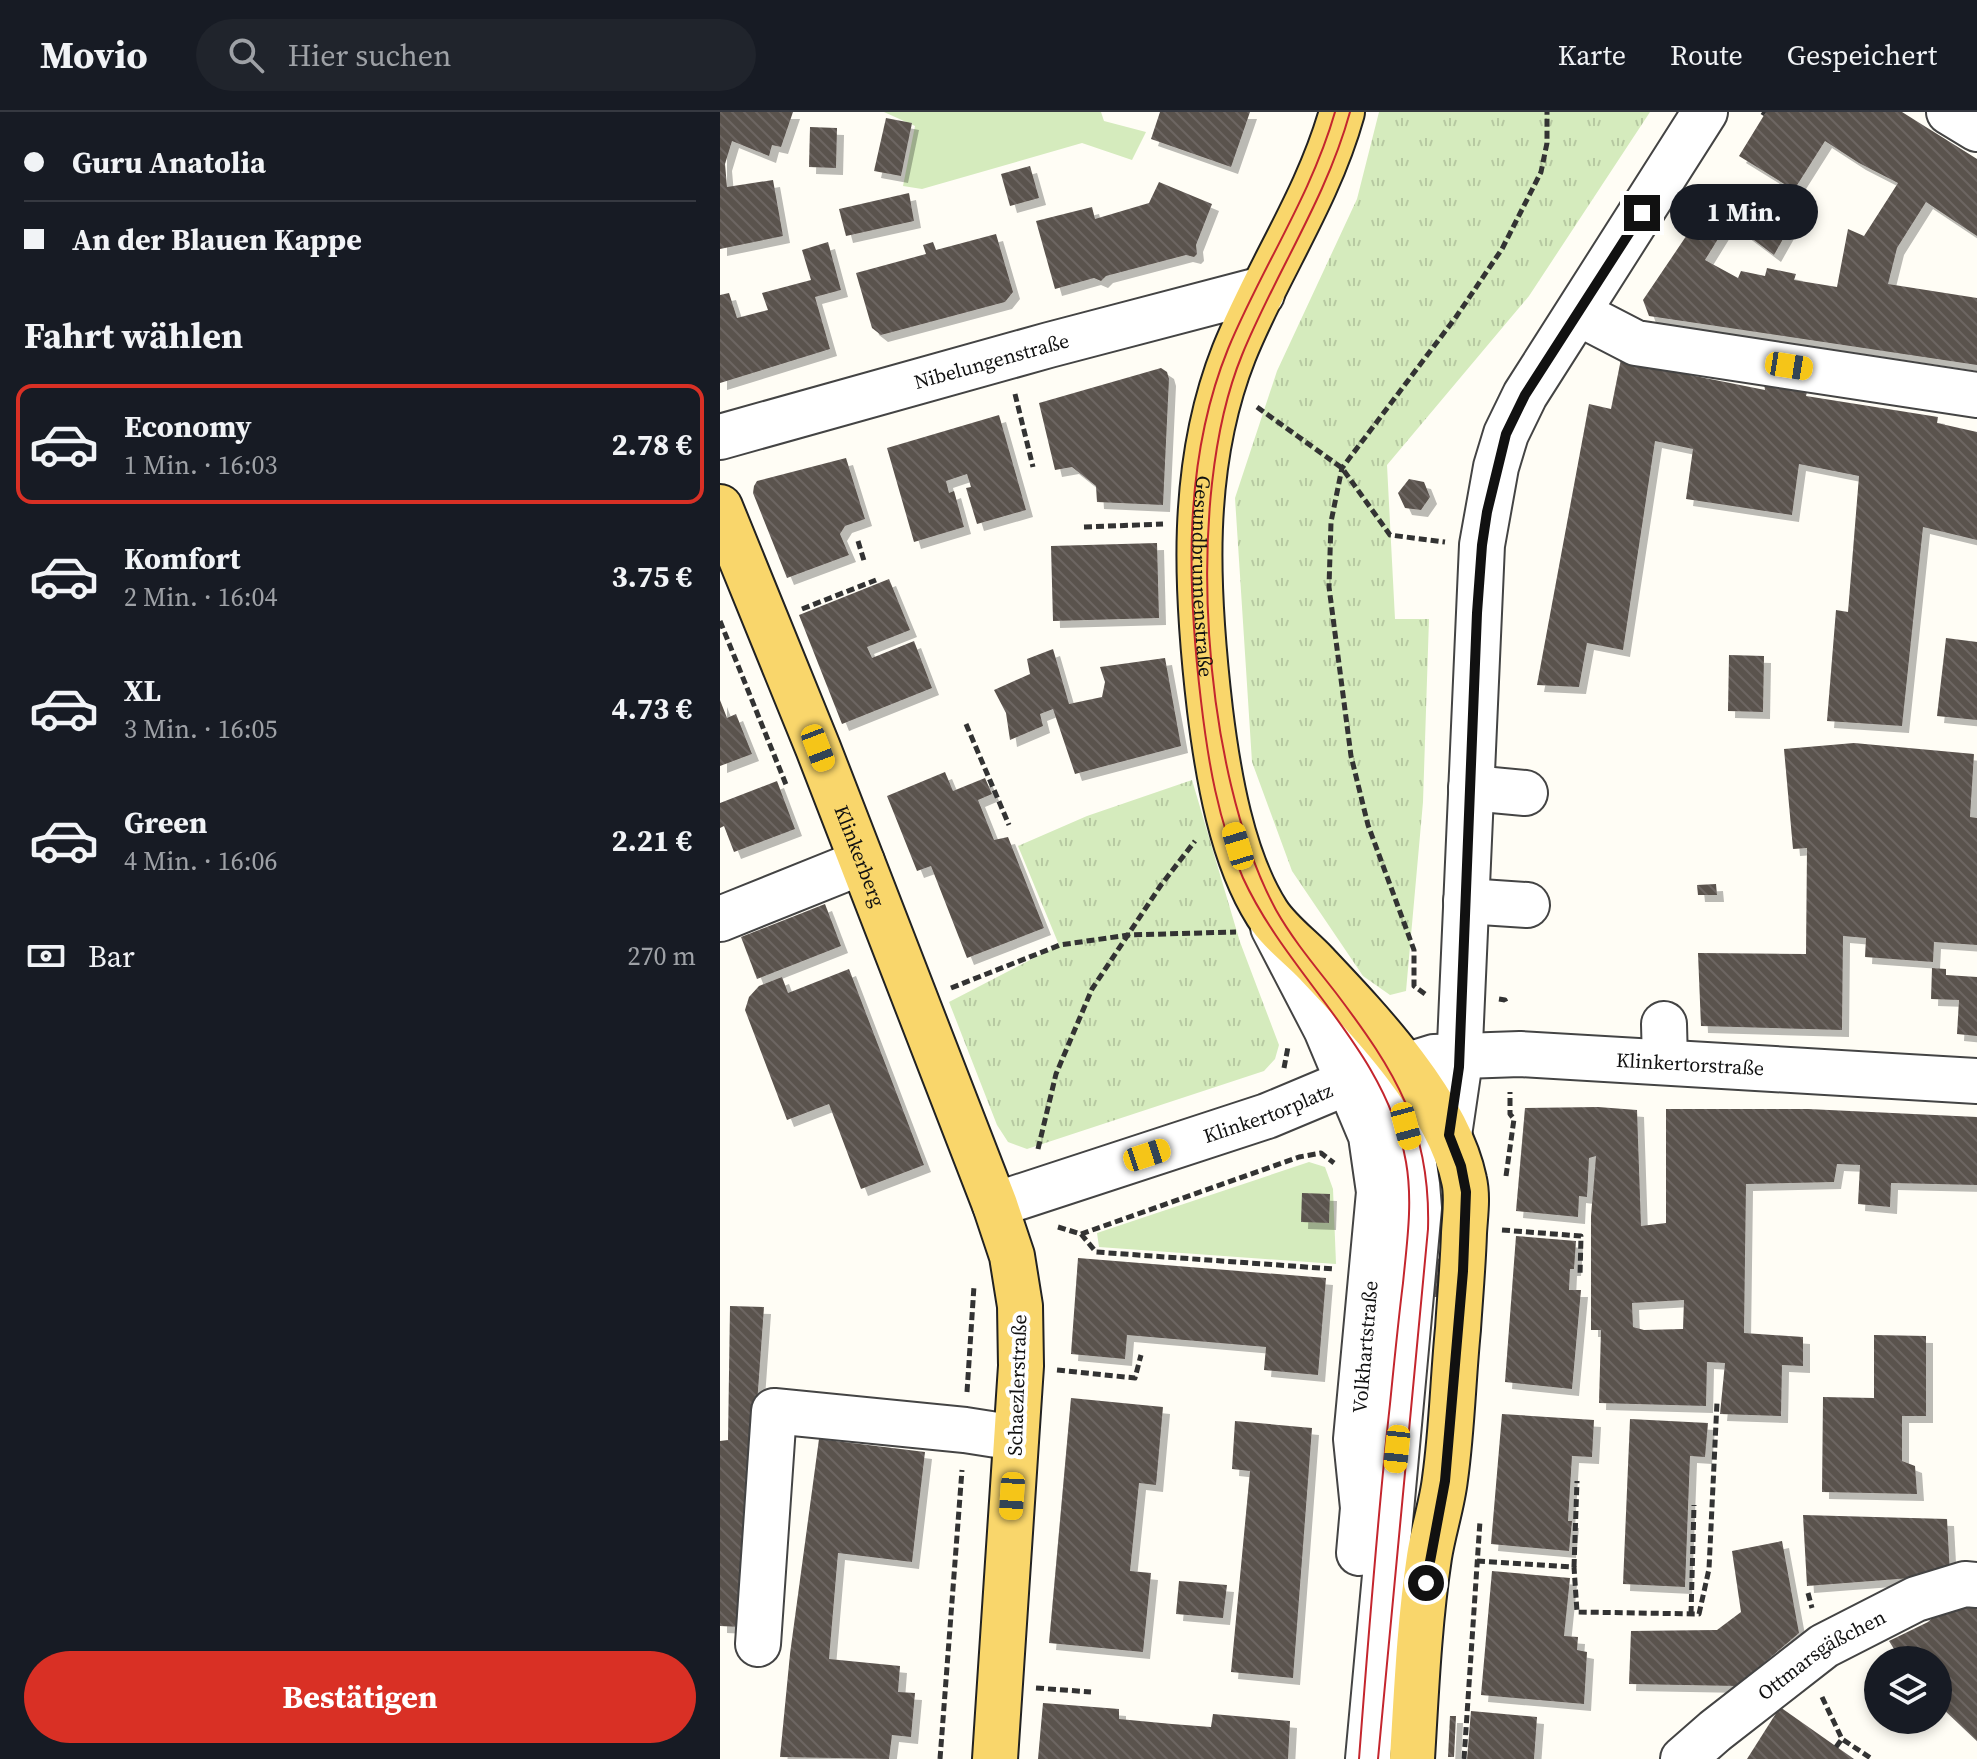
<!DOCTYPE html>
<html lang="de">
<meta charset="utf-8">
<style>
:root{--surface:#171b24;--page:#20242c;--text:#f1f3f6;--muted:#9ea1a6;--line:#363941;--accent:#d93025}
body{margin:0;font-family:"Source Serif 4",serif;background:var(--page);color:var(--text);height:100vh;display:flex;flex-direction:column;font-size:30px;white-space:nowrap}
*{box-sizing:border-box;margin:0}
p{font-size:26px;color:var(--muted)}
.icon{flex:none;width:44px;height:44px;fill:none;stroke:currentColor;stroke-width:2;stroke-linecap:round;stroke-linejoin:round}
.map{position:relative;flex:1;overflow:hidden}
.drawer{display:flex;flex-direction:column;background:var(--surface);width:720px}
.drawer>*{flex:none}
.guide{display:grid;align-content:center;height:176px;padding:0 24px;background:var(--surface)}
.fabs{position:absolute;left:1144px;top:1534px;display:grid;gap:16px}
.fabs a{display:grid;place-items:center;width:88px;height:88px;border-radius:50%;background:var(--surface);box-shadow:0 4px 12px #0003;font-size:40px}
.end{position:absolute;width:36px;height:36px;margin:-18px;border:10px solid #111;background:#fff;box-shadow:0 0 0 4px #fff}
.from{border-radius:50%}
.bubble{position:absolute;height:56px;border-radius:28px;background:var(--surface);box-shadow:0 4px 12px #0003;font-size:26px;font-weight:700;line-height:56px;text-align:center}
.car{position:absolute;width:24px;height:48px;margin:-24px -12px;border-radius:10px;box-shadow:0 0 6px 2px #0007;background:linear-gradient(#f5c518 24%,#345 0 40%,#f5c518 0 76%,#345 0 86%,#f5c518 0)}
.guide b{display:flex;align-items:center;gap:28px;height:76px;font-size:30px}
.guide b+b{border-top:2px solid var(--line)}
.guide i{width:20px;height:20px;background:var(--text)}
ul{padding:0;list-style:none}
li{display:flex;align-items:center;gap:24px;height:120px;margin:0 16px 12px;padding:0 8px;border:4px solid transparent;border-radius:16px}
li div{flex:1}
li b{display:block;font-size:30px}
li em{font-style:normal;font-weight:700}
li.selected{border-color:var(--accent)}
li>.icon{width:72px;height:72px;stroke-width:1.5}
h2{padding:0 24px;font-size:36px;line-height:96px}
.pay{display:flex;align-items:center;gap:20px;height:88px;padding:0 24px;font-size:30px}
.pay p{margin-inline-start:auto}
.cta{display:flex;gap:16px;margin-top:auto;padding:16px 24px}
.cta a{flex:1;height:92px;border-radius:48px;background:var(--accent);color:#fff;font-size:32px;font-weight:700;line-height:92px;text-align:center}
header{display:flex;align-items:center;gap:48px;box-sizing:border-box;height:112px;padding:0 40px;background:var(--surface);border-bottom:2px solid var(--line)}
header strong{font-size:38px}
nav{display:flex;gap:44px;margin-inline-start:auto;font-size:28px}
.search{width:560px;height:72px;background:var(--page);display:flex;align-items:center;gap:20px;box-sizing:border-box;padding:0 28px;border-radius:44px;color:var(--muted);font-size:30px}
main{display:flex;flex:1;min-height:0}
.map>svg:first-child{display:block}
.grass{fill:#d5ebbd}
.park{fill:url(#park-tufts)}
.building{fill:url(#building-back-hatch);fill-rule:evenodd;filter:url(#shadow)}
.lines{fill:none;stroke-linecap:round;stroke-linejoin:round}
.minor-casing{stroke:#444;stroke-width:48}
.major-casing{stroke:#222;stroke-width:48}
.path{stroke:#333;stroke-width:5;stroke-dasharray:8 4;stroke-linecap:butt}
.minor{stroke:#fff;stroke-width:44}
.major{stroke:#f9d66b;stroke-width:44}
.tram{stroke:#c4262e;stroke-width:2}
.route{stroke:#111;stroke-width:10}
.labels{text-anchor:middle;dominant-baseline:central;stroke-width:8;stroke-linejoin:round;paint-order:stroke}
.street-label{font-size:20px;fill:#111;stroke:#fff}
</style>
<header>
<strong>Movio</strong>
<div class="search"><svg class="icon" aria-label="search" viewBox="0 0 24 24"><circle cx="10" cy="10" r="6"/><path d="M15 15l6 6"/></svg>Hier suchen</div>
<nav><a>Karte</a><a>Route</a><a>Gespeichert</a></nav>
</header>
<main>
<section class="drawer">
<div class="guide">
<b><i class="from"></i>Guru Anatolia</b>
<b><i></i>An der Blauen Kappe</b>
</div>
<h2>Fahrt wählen</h2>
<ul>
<li class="selected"><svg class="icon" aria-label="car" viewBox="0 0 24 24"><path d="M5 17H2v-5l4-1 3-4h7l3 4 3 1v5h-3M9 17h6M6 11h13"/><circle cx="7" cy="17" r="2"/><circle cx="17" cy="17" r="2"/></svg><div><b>Economy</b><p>1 Min. · 16:03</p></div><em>2.78 €</em></li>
<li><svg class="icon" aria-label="car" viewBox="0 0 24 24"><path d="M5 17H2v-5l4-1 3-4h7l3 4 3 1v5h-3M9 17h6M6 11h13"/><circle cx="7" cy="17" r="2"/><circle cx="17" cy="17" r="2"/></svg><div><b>Komfort</b><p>2 Min. · 16:04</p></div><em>3.75 €</em></li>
<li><svg class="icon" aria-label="car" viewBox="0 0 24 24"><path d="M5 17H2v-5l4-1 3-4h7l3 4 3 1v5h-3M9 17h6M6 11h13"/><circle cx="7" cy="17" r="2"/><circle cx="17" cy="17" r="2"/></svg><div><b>XL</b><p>3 Min. · 16:05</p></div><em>4.73 €</em></li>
<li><svg class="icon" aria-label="car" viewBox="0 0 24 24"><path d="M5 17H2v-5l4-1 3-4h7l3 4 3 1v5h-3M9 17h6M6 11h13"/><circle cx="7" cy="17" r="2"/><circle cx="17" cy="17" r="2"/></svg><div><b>Green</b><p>4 Min. · 16:06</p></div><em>2.21 €</em></li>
</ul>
<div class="pay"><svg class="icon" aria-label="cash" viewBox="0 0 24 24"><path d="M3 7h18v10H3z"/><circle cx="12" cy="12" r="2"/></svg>Bar<p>270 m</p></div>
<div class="cta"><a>Bestätigen</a></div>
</section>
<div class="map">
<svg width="1257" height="1647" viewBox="0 0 1257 1647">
<defs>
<pattern id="park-tufts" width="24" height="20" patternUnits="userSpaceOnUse" patternTransform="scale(2)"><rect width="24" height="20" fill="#d5ebbd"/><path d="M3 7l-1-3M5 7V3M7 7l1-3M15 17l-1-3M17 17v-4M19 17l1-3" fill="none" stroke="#b6c8a1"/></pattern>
<pattern id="building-back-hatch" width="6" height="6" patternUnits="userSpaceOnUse" patternTransform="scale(2)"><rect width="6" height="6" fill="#5a524d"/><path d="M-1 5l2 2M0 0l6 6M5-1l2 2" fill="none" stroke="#6d6662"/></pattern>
<filter id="shadow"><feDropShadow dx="7" dy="7" stdDeviation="0" flood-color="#0004"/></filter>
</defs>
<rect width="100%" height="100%" fill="#fffdf5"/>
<!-- grass -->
<g class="grass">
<path d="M164 0H381L384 9 426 20 412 48 362 31 202 77 183 74 195 14Z"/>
<path d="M589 1050 605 1055 613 1077 616 1152 379 1135 377 1121Z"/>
</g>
<!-- park -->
<g class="park">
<path d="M659 0H930L809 184 667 353 675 507H709L703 690 686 879 670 883 643 864 572 759 532 650 515 386 557 259 637 87Z"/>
<path d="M472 668 520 830 559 933 555 947 544 959 307 1037 288 1030 277 1013 229 890 339 833 298 734 367 704Z"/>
</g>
<!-- building -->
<g class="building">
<path d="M0 0H73L61 35 52 33 49 44 12 29 5 52 7 75 53 68 63 124 0 137Z"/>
<path d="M440 0H530L511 55 431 27Z"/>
<path d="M1046 0H1182L1257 47V124L1206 90 1177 136 1168 172 1257 186V253L929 204 923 188 1000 74 1076 104 1054 143 1014 113 1006 114 985 148 1018 166 1021 159 1045 164 1047 156 1076 162 1074 168 1117 175 1128 117 1144 124 1178 71 1139 51 1105 29 1074 78 1019 44Z"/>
<path d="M166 6 192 11 181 64 154 59Z"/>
<path d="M90 15 117 16 116 56 89 55Z"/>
<path d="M310 54 319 86 290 94 281 62Z"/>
<path d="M439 70 492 92 476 133 477 142 474 145 466 143 386 164 381 169 374 166 335 177 316 109 372 95 375 107 429 91Z"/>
<path d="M189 81 194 109 126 124 119 97Z"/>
<path d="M276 122 293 180 285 190 161 223 152 216 136 161 206 142 203 133 213 130 216 138Z"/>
<path d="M108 130 121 178 95 185 110 237 0 271V183L9 181 17 206 48 198 42 181 91 168 82 138Z"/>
<path d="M901 247 951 254 950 259 1045 278 1044 272 1087 280 1086 284 1218 305 1217 311 1257 320V428L1203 415 1182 614 1107 609 1116 498 1128 500 1139 364 1079 352 1072 403 966 387 973 337 935 329 903 538 867 531 859 575 817 573 869 292 891 297Z"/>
<path d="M441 256 447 260 449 267 443 393 377 390 376 374 352 355 335 358 319 291Z"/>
<path d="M279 303 306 398 257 412 246 376 251 375 247 362 226 369 229 381 234 379 244 415 194 430 167 336Z"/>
<path d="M126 346 145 407 125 414 120 422 129 443 67 466 33 381 34 374 37 369Z"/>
<path d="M689 367 704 370 710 385 701 398 685 396 678 381Z"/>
<path d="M437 431 439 506 333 509 331 434Z"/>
<path d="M169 467 190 518 147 535 152 546 194 529 212 576 122 612 79 503Z"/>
<path d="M1226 526 1257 530V608L1217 604Z"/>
<path d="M333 537 349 592 382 585 385 570 380 555 445 546 461 634 355 662 333 597 320 602 323 614 290 628 286 601 274 578 310 562 307 547Z"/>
<path d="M1009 543 1044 544 1043 600 1008 599Z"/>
<path d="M0 588 7 606 16 602 32 642 0 654Z"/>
<path d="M1134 631 1254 642 1250 705 1257 706V833L1214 830 1213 850 1145 845 1146 826 1123 824 1122 918 981 914 978 841 1086 842 1087 736 1073 737 1064 637Z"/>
<path d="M225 660 233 679 265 666 272 682 258 688 274 728 288 725 324 816 247 846 211 754 197 759 167 684Z"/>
<path d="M57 669 75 717 14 740 4 714 0 716V691Z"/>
<path d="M996 772 997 783H978L977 773Z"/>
<path d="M105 792 121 834 37 867 21 825Z"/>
<path d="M1212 856 1226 857V863L1257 865V924L1237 922 1239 888 1211 887Z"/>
<path d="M129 857 204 1053 141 1077 109 992 67 1008 25 898 29 885 39 874 62 865 68 881Z"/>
<path d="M878 995 917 998 921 1114 946 1111V997H1088L1257 1005V1073L1171 1071 1170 1095 1138 1092 1140 1053 1117 1052 1114 1070 1026 1072 1024 1221 1083 1225V1254L1062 1253 1061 1304 1000 1302 1005 1251 987 1250 986 1294 879 1291 881 1218H871V1104L876 1044 869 1046 867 1085 859 1084 858 1105 796 1099 805 996ZM964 1188 963 1217 924 1218 913 1215 912 1191Z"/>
<path d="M582 1081 610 1082 609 1111 581 1110Z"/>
<path d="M796 1124 856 1129 854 1157H850L849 1178H861L852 1277 785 1270Z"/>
<path d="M358 1146 606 1166 598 1263 544 1258 546 1235 407 1223 405 1247 351 1242Z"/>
<path d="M713 1146 722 1147 720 1185H711Z"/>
<path d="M10 1194 44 1195 21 1515 0 1514V1329L8 1328Z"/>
<path d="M1154 1223 1206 1224V1304H1182V1349L1195 1354 1197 1382 1102 1380 1103 1285 1154 1286Z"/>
<path d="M351 1286 443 1295 436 1373 419 1371 410 1459 431 1461 423 1540 329 1531Z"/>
<path d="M782 1302 874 1308 872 1345 852 1344 848 1409H852L849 1439 771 1432Z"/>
<path d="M910 1307 988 1311 985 1345 970 1344 965 1475 903 1472Z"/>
<path d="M515 1309 592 1316 573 1566 511 1560 530 1359 512 1357Z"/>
<path d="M99 1327 205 1340 192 1450 118 1441 109 1547 180 1554 178 1580 195 1581 191 1625 172 1623 169 1647 60 1645 70 1542Z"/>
<path d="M1083 1403 1227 1407 1230 1463 1087 1474Z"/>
<path d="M1062 1429 1079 1521 1017 1574 909 1572 911 1519 997 1518 1021 1500 1012 1439Z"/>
<path d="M772 1459 850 1466 844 1524 858 1525 857 1538 867 1540 864 1592 761 1583Z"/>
<path d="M459 1469 507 1473 503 1506 456 1502Z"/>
<path d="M1257 1489V1629L1218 1592V1548H1181L1169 1529 1208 1510 1226 1493Z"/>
<path d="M323 1591 399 1597V1607L452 1612 491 1615 493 1602 570 1609 568 1647H318Z"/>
<path d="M1060 1595 1134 1647H1027Z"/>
<path d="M751 1599 817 1605 814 1647H747Z"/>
<path d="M730 1604H736L734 1645H728Z"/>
</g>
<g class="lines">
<!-- minor casing -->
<g class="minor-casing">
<g id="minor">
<path d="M1229 0 1257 17"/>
<path d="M858 201 916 231 1257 283"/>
<path id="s1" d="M0 325 329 233 535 179 542 182"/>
<path d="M751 676 805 681"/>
<path d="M746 789 807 793"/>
<path d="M0 807 142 750"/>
<path d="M553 815 606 917 651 1024 659 1080 636 1327 643 1396 639 1441"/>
<path d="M944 912 945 950"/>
<path d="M647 937C681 985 696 1038 699 1096L648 1647"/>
<path d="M729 1023 739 955 762 433 776 355 786 322 805 283 985 0"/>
<path id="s2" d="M275 1093 547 1004 614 976 714 945 800 942 1257 969"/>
<path d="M38 1532 54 1299 245 1318 296 1326"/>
<path id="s3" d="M963 1647 995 1619 1104 1534 1196 1487 1245 1472 1257 1473"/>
</g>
</g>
<!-- major casing -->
<g class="major-casing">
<g id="major">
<path id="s4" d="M622 0C598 86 547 159 514 241 469 355 476 479 490 598 498 663 512 746 547 801 559 820 581 836 596 852 649 908 728 991 744 1068 748 1085 745 1103 744 1121 743 1153 740 1185 738 1217 733 1267 732 1318 725 1367 722 1393 713 1419 709 1445 699 1511 696 1580 692 1647"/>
<path id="s5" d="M0 395 98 636 275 1093 292 1144 300 1194 301 1254 275 1647"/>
</g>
</g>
<!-- path -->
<g class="path">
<path d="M1042 0 1045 2"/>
<path d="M295 282 313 355"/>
<path d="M537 295 622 356 670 423 725 430"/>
<path d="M364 415 443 412"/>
<path d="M138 429 145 452"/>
<path d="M82 497 156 468"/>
<path d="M0 509 67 675"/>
<path d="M246 612 289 713"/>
<path d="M231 876 340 833 408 823 516 820"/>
<path d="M705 882 694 874V838L648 713 631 644 609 475 611 410 622 356 736 205 782 137 821 60 827 31V0"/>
<path d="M779 887 785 888 787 893"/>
<path d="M564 956 568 935"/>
<path d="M318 1037 336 962 372 877 441 773 475 729"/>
<path d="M786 1064 794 1007 790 1002V980"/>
<path d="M338 1115 361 1122 376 1140 614 1157"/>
<path d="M782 1118 861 1124 860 1164"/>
<path d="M361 1122 579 1045 601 1041 614 1051"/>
<path d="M337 1258 415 1266 421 1243"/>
<path d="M247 1280 254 1174"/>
<path d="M757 1449 854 1455 857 1500 979 1502 989 1457 997 1290"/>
<path d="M854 1455 857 1369"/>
<path d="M1088 1481 1092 1496"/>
<path d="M971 1502 974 1393"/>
<path d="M316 1576 371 1580"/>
<path d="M1102 1585 1122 1627 1152 1647"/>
<path d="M1116 1635 1122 1627"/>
<path d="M220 1647 242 1358"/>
<path d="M744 1647 760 1409"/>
</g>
<!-- minor -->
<use href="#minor" class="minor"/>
<!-- major -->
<use href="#major" class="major"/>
<!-- tram -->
<g class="tram">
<path d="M615 0C591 84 541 157 508 237 463 348 467 472 481 589 488 649 498 709 523 766 569 866 666 937 686 1050 693 1090 687 1130 683 1171 678 1211 674 1252 670 1292 657 1410 648 1529 639 1647"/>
<path d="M630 0C606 87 556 160 522 243 463 387 482 661 556 798 573 828 595 854 616 881 675 959 711 1016 708 1117L658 1647"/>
</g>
</g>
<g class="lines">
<!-- route -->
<path class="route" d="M706 1471 725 1369 743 1159 746 1080 741 1054 729 1023 739 955 757 501 762 433 767 400 786 322 805 283 922 101"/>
</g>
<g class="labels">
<!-- street labels -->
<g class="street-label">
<text stroke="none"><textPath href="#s1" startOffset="282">Nibelungenstraße</textPath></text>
<text stroke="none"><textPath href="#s4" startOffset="492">Gesundbrunnenstraße</textPath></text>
<text stroke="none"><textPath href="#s5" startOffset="376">Klinkerberg</textPath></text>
<text stroke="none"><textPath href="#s2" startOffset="720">Klinkertorstraße</textPath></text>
<text stroke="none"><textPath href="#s2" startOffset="288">Klinkertorplatz</textPath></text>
<text transform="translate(645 1235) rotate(-85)">Volkhartstraße</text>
<text transform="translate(297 1273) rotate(-88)">Schaezlerstraße</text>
<text stroke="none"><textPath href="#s3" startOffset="174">Ottmarsgäßchen</textPath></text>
</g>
</g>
</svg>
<div class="fabs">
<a><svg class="icon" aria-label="layers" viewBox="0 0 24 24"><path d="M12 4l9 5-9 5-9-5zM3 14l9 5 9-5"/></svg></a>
</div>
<i class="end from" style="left:706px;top:1471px"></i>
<i class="end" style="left:922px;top:101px"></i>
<div class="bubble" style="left:950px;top:72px;width:148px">1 Min.</div>
<i class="car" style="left:1069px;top:254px;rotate:99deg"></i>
<i class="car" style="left:98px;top:636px;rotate:159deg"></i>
<i class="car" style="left:518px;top:734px;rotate:343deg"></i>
<i class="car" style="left:686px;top:1014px;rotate:165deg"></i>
<i class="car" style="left:427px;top:1043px;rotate:72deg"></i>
<i class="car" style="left:677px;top:1337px;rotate:186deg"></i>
<i class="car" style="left:292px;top:1384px;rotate:184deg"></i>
</div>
</main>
